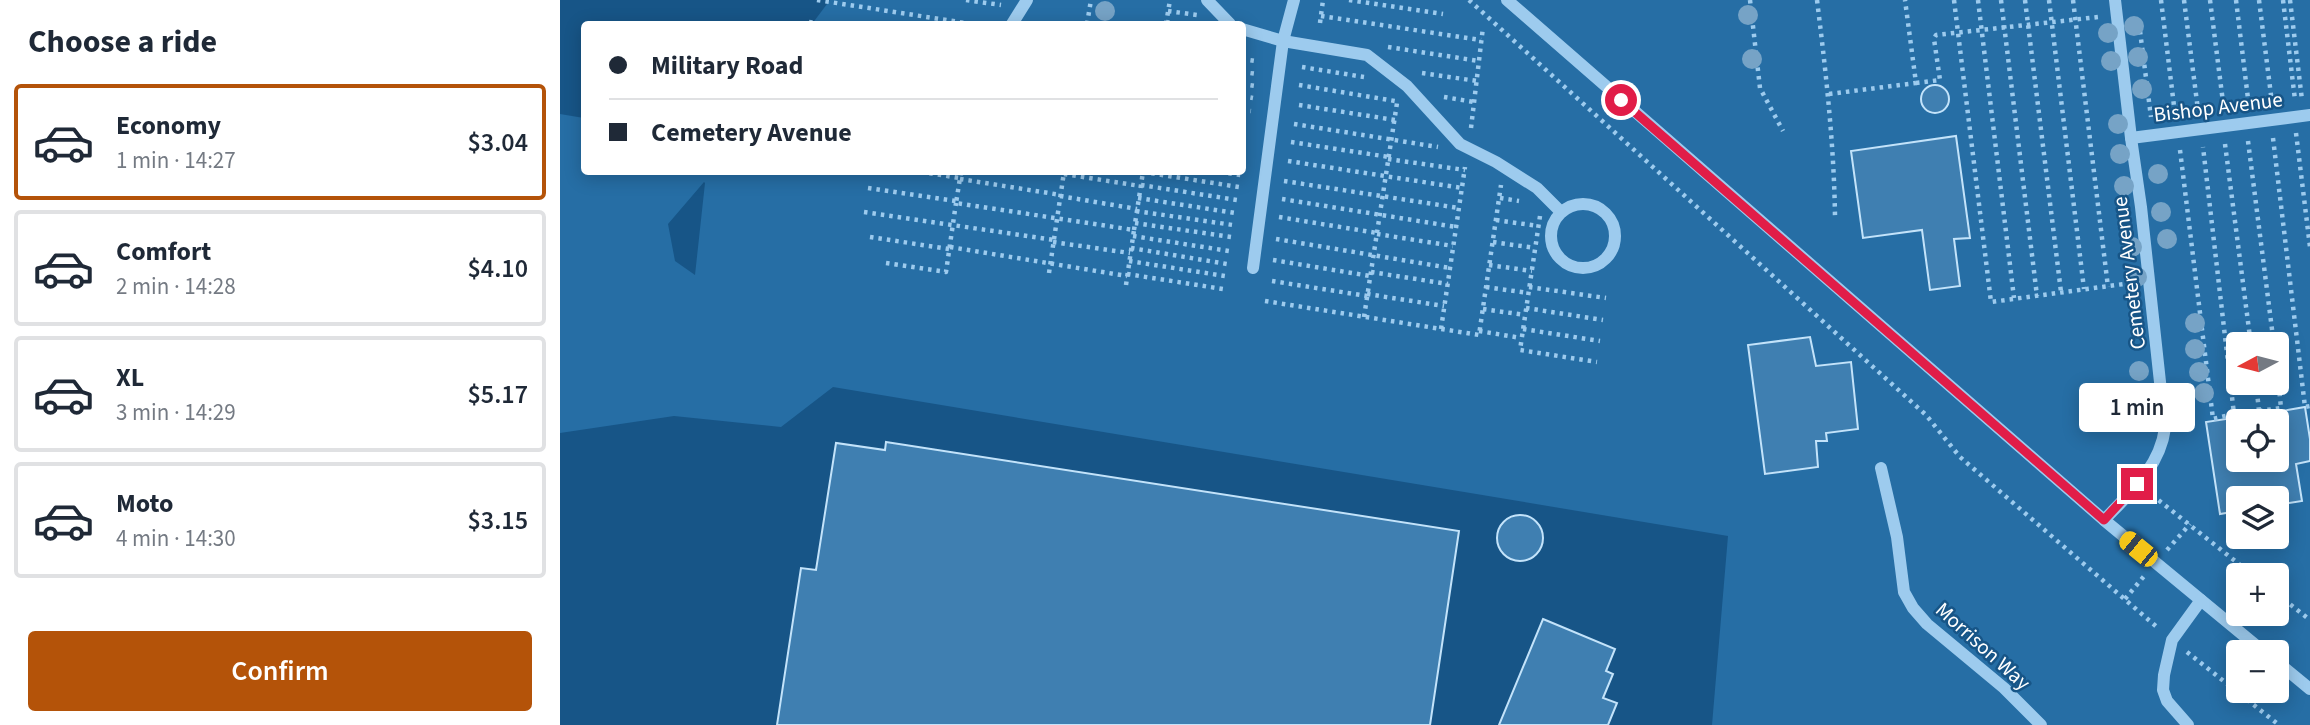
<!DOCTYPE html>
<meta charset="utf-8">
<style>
:root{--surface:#fff;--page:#f6f6f7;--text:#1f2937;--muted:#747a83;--line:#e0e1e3;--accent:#b45309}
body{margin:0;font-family:"Source Sans 3",sans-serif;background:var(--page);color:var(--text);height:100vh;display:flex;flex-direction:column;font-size:26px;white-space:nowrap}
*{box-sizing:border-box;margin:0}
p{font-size:23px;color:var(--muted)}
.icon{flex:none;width:38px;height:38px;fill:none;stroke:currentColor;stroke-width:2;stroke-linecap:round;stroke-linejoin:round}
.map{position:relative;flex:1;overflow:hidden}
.details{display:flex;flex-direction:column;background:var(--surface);width:560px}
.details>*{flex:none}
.guide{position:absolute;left:21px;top:21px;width:665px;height:154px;border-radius:7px;box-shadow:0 4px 18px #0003;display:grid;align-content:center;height:154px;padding:0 28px;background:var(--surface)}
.needle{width:46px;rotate:263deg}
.controls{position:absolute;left:1666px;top:332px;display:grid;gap:14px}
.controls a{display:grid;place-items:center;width:63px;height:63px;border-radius:7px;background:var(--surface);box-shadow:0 4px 18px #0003;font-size:35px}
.end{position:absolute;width:32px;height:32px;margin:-16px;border:9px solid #e11d48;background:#fff;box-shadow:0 0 0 4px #fff}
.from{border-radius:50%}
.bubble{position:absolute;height:49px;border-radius:7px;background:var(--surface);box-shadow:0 4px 18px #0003;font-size:23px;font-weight:600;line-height:49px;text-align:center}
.car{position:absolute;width:21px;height:42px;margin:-21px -10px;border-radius:9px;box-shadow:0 0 5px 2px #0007;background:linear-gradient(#f5c518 24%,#345 0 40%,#f5c518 0 76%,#345 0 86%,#f5c518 0)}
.guide b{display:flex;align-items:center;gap:24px;height:66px;font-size:26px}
.guide b+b{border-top:2px solid var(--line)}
.guide i{width:18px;height:18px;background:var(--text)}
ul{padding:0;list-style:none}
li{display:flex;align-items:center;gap:21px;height:116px;margin:0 14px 10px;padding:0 14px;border:4px solid var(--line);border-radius:7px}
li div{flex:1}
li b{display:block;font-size:26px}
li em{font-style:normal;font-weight:600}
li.on{border-color:var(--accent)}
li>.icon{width:63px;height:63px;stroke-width:1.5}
h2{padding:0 28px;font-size:32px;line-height:84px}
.button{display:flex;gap:14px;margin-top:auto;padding:14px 28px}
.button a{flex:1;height:80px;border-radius:7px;background:var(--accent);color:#fff;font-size:28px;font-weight:600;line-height:80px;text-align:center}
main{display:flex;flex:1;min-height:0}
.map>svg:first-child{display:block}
.green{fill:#266ea5;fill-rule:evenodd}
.building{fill:#3f7fb1;stroke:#c3e3fa;stroke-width:2}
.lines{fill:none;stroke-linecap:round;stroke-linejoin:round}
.path{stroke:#9dcbee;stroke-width:4.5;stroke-dasharray:3.5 5;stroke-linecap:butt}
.minor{stroke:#9dcbee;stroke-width:12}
.tree{fill:#76a3c6}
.route{stroke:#e11d48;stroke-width:9}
.labels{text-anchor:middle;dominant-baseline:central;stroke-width:5;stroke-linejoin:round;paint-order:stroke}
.street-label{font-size:21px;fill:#fff;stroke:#175587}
</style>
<main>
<section class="details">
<h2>Choose a ride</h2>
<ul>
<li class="on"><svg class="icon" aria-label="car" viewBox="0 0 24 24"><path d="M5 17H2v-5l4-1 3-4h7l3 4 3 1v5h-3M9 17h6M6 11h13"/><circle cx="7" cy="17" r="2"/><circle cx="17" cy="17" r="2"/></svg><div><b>Economy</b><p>1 min · 14:27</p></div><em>$3.04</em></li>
<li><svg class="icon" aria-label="car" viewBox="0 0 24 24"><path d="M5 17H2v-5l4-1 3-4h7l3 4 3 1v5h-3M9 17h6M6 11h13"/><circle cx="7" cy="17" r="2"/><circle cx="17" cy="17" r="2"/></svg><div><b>Comfort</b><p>2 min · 14:28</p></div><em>$4.10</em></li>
<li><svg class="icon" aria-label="car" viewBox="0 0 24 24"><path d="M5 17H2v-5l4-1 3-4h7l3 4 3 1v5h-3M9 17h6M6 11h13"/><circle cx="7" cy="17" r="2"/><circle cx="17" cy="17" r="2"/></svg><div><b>XL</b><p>3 min · 14:29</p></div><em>$5.17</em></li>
<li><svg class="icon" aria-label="car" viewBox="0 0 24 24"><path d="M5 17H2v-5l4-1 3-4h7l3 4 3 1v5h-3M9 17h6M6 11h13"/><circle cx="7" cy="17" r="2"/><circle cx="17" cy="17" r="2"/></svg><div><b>Moto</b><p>4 min · 14:30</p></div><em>$3.15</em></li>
</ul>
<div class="button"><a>Confirm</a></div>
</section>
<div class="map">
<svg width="1750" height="725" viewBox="0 0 1750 725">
<rect width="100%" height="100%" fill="#175587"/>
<!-- green -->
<path class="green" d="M270 0H1750V725H1152L1168 536 273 387 221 427 114 416 0 433V114L24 118V172H682V24H252ZM144 182 145 183 135 275 115 261 108 224ZM1678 345H1717V383H1678ZM1678 422H1717V460H1678ZM1678 499H1717V537H1678ZM1678 576H1717V614H1678ZM1678 653H1717V691H1678Z"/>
<!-- building -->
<g class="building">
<circle cx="1375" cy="99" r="14"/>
<path d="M1396 136 1410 238 1394 239 1400 286 1370 290 1362 230 1303 238 1291 151Z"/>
<path d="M1250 337 1256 366 1291 362 1298 429 1266 433 1267 441H1256L1258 467 1205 474 1188 345Z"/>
<path d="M1745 407 1750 439V461L1736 464 1742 501 1717 505V499H1678V511L1660 514 1646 422 1692 415 1694 422H1678V460H1717V450L1718 461 1723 460 1717 418 1723 417 1722 411Z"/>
<path d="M326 442 899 531 870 725H217L241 568 256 570 276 443 325 450Z"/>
<circle cx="960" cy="538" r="23"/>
<path d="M983 619 1055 649 1046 671 1053 674 1043 698 1057 703 1048 725H939Z"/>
</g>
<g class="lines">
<!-- path -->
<g class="path">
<path d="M257 0 412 24"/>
<path d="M406 0 441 5"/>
<path d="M789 0 883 14"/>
<path d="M909 0 1366 415 1400 457 1598 628"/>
<path d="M1190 0 1200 88 1223 131"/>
<path d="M1257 0C1266 73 1274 144 1275 217"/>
<path d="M1394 0 1431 302 1571 283"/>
<path d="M1418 0 1454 298"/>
<path d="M1441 0 1477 296"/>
<path d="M1465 0 1501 292"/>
<path d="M1489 0 1524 289"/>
<path d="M1513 0 1548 287"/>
<path d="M1601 0 1615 114"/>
<path d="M1624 0 1638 110"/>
<path d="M1650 0 1664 110"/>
<path d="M1676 0 1689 107"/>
<path d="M1699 0 1712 103"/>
<path d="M1723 0 1735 100"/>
<path d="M1730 0 1742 100"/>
<path d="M608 11 637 15"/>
<path d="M761 16 921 40"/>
<path d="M249 22 263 24"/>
<path d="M606 22 621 24"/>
<path d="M760 23 763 0"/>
<path d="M527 24 531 0"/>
<path d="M606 24 610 0"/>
<path d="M1580 31 1591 117"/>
<path d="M828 47 919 61"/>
<path d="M682 59 695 61"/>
<path d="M742 67 804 77"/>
<path d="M682 72 697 74"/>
<path d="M862 73 917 81"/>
<path d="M1356 83 1380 80 1374 39 1376 35 1538 17"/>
<path d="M682 84 695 86"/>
<path d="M739 85 835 101"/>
<path d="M1269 94 1356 83 1345 0"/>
<path d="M682 96 693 98"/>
<path d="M884 97 914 102"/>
<path d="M739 105 835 120"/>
<path d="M682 110 691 111"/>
<path d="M682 122 690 123"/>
<path d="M734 124 878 147"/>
<path d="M911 128 923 27"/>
<path d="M1736 133 1750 247"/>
<path d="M682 134 688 135"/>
<path d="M1713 138 1745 407 1750 406"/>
<path d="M1688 141 1714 345"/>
<path d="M731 142 829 157"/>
<path d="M1665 144 1691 345"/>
<path d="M1620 150 1653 419 1674 414 1643 147"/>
<path d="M828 159 905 170"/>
<path d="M728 161 902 188"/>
<path d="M361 172 400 178"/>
<path d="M401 172 396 203 574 230 566 285"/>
<path d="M583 172 679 187"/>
<path d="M660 172 681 175"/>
<path d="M504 174 580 186"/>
<path d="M400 179 501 195"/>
<path d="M724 181 899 208"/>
<path d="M581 185 677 200"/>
<path d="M308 188 396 201"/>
<path d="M500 196 577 209"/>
<path d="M578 198 675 213"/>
<path d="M940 198 959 201"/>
<path d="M722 199 896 227"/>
<path d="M576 211 673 225"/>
<path d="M304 212 494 240"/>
<path d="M980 216 960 350 1037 362"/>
<path d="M719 217 817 233"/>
<path d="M936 220 978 226"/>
<path d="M575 223 671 237"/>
<path d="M574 230 583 172"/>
<path d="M817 234 893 246"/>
<path d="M573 236 669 251"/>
<path d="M310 237 389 249"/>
<path d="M716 239 890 268"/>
<path d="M493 242 570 253"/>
<path d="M933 242 975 248"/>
<path d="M390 247 567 276"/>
<path d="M571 248 667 264"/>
<path d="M713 260 810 276"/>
<path d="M569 261 665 276"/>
<path d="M326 263 386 272 396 203"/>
<path d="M929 265 972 271"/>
<path d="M811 272 888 284"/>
<path d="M489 273 504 172"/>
<path d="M567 274 663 289"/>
<path d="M712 281 807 296"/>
<path d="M926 287 968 293"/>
<path d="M969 287 1046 298"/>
<path d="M807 294 884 306"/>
<path d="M705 301 919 335 941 185"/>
<path d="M966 308 1043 320"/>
<path d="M923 309 965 315"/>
<path d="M804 317 837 103"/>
<path d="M881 329 905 167"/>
<path d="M963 329 1040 341"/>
<path d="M919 331 961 338"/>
<path d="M1699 411 1721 408 1717 368"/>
<path d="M1674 414 1699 411 1696 383"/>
<path d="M1592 495 1694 576"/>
<path d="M1607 550 1630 524"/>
<path d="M1717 594 1750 620"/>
<path d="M1565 599 1585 575"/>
<path d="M1627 652 1719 725"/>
</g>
<!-- minor -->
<g class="minor">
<path d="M647 0 670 24"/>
<path d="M947 0 1544 520 1705 653"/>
<path d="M452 24 467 0"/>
<path d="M682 29 723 41 807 55 847 86 900 144 936 162 977 188 1001 212"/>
<path d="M1571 138 1750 115"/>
<circle cx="1023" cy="236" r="32"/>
<path d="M693 268 723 41 734 0"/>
<path d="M1321 468 1337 537 1344 592 1353 608 1367 624 1444 688 1481 725"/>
<path d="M1544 520C1570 493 1600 467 1605 428L1581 207 1571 138 1555 0"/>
<path d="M1717 662 1750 689"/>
<path d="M1628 725 1607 701 1603 690 1604 675 1612 640 1641 600"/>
</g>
</g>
<!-- trees -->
<g class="tree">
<circle cx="545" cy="11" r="10"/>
<circle cx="1188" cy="15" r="10"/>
<circle cx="1574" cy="26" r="10"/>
<circle cx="1548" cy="33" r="10"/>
<circle cx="1578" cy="57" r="10"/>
<circle cx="1192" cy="59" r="10"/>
<circle cx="1551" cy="61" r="10"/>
<circle cx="1582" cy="89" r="10"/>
<circle cx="1558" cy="124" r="10"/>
<circle cx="1560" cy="154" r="10"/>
<circle cx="1598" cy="174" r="10"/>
<circle cx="1564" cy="186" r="10"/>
<circle cx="1601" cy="212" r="10"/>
<circle cx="1607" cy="239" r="10"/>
<circle cx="1572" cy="247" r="10"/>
<circle cx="1577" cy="277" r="10"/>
<circle cx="1635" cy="323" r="10"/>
<circle cx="1635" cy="349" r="10"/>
<circle cx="1579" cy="371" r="10"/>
<circle cx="1639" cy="372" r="10"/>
<circle cx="1644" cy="393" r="10"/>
</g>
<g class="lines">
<!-- route -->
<path class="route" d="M1061 100 1544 520 1577 484"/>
</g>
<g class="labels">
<!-- street labels -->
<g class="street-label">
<text transform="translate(1658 107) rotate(-7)">Bishop Avenue</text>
<text transform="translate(1569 273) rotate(-97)">Cemetery Avenue</text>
<text transform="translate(1423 646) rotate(42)">Morrison Way</text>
</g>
</g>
</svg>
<div class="controls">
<a><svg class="needle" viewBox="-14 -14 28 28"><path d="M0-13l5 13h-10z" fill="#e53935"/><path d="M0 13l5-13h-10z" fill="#747a83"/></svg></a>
<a><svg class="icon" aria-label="locate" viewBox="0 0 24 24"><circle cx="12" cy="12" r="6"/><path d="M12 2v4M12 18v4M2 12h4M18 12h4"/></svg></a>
<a><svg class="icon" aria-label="layers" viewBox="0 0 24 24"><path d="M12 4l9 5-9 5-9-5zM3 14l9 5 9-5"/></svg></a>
<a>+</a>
<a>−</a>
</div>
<i class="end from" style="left:1061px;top:100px"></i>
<i class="end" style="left:1577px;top:484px"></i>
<div class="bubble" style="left:1519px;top:383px;width:116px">1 min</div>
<i class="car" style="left:1578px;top:549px;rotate:309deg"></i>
<div class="guide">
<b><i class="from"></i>Military Road</b>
<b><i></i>Cemetery Avenue</b>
</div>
</div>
</main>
